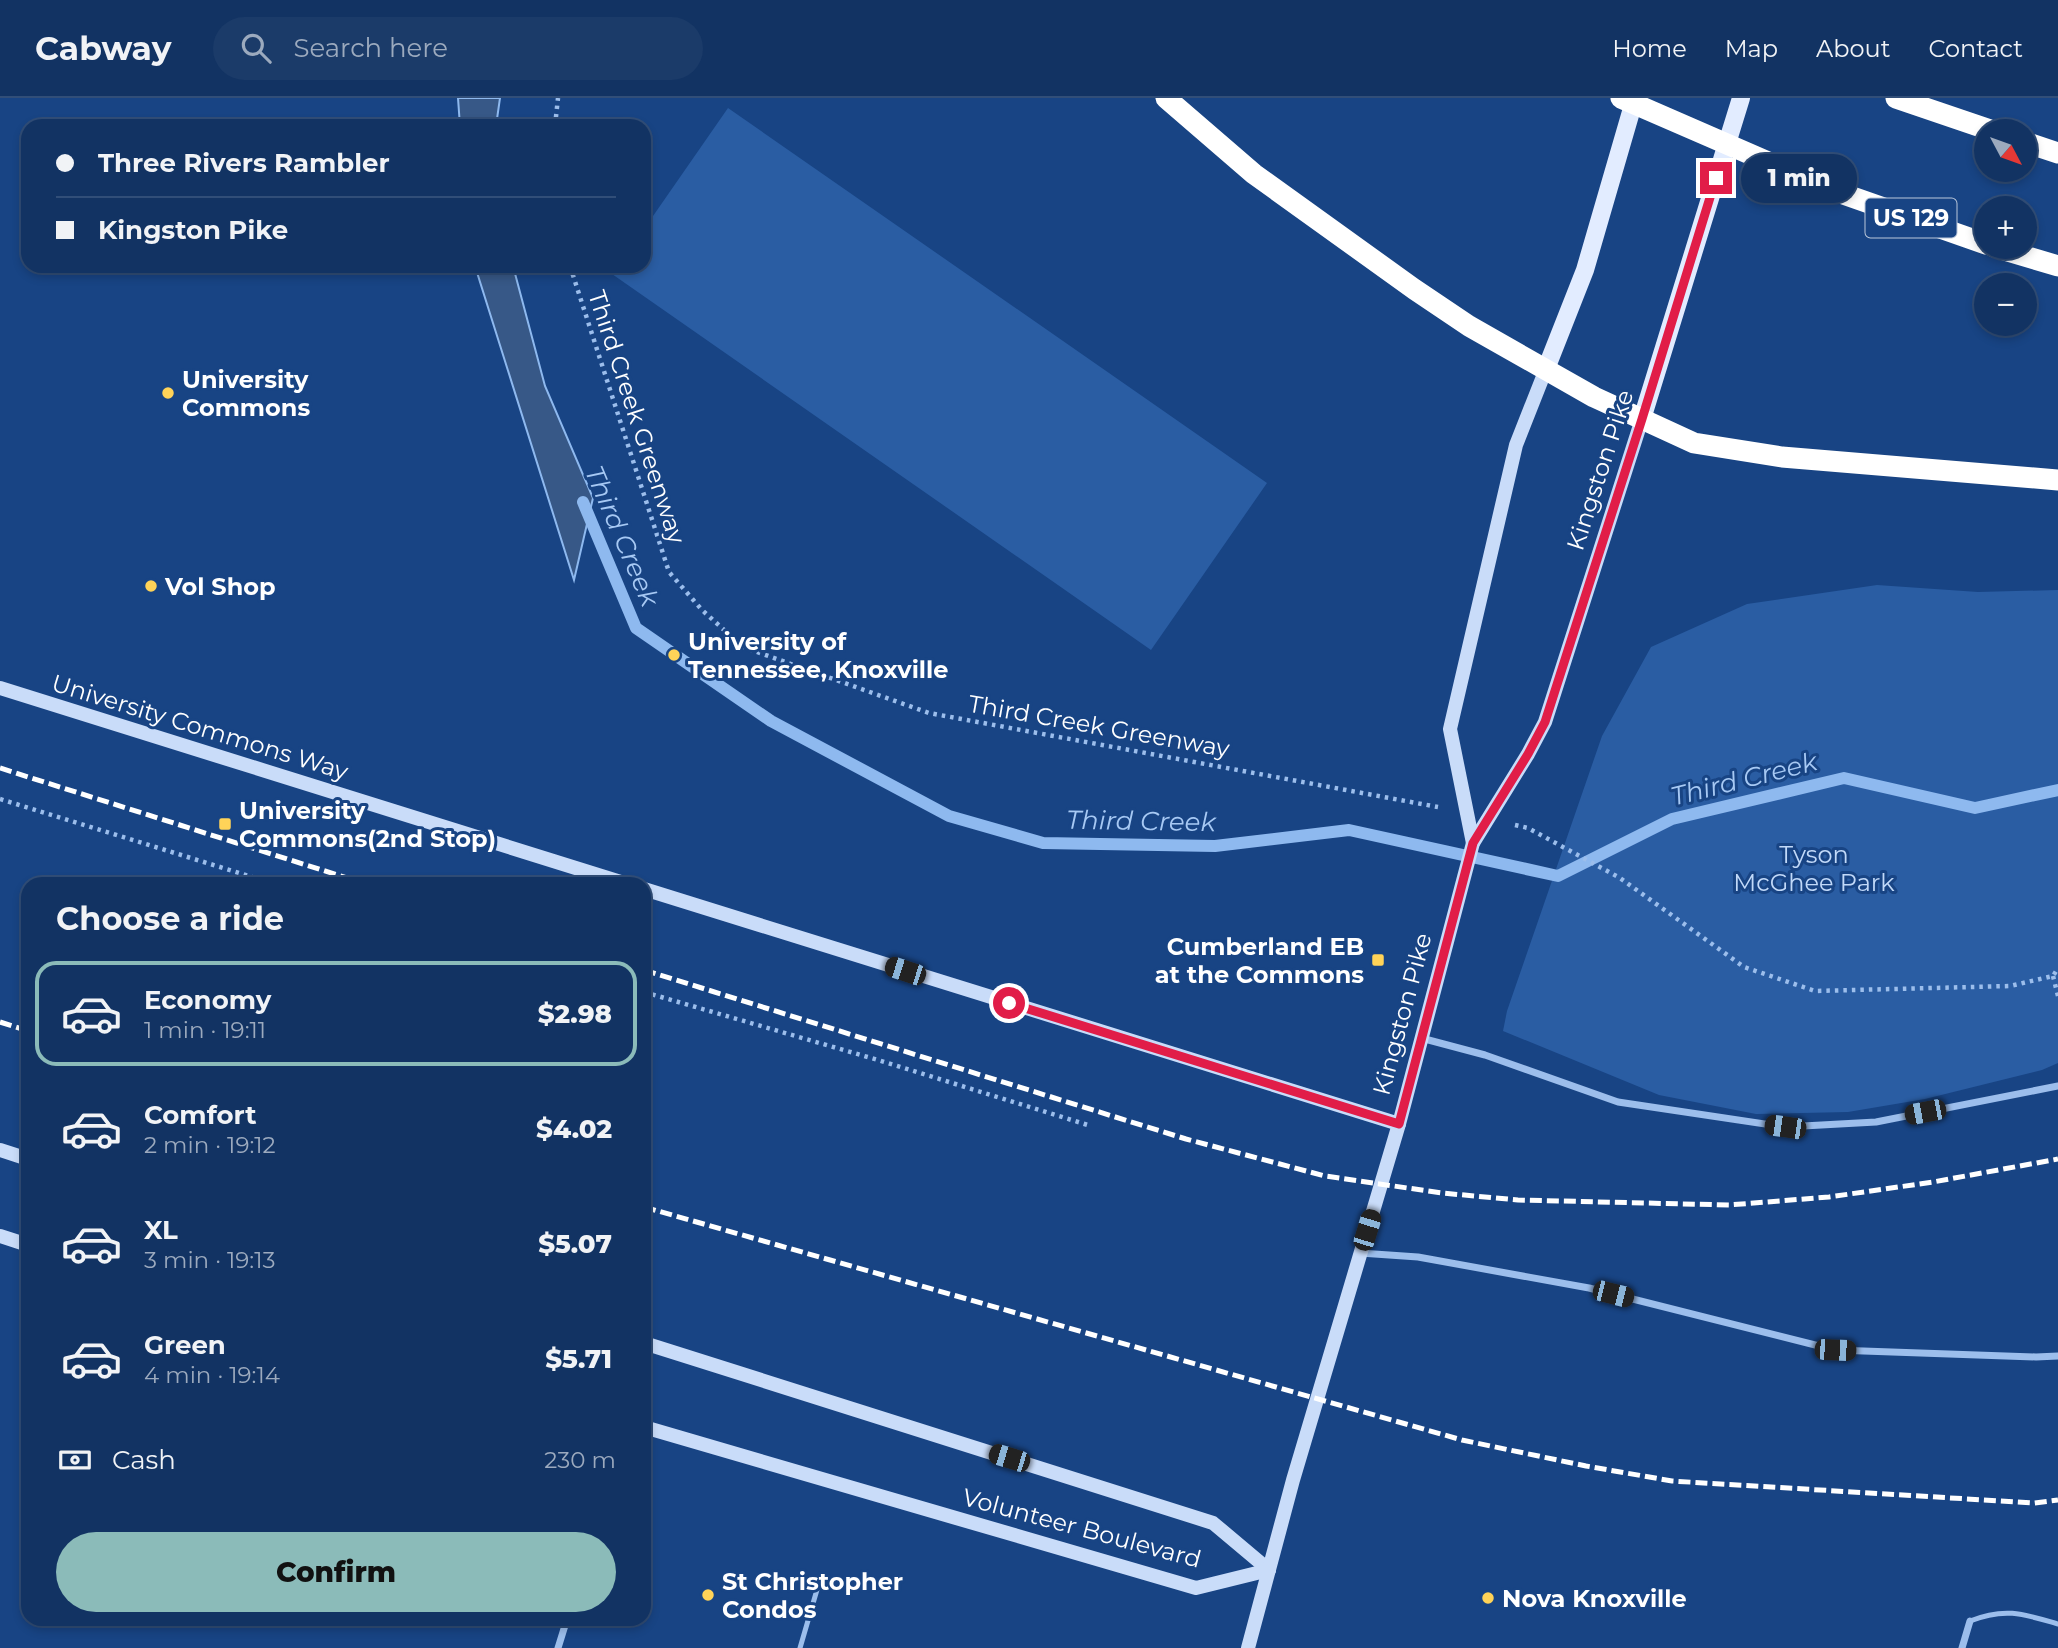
<!DOCTYPE html>
<meta charset="utf-8">
<style>
:root{--surface:#123363;--page:#1b3b69;--text:#f1f3f6;--muted:#9caabe;--line:#314e78;--accent:#8bbbb9}
body{margin:0;font-family:Montserrat,sans-serif;background:var(--page);color:var(--text);height:100vh;display:flex;flex-direction:column;font-size:26px;white-space:nowrap}
*{box-sizing:border-box;margin:0}
p{font-size:23px;color:var(--muted)}
.icon{flex:none;width:38px;height:38px;fill:none;stroke:currentColor;stroke-width:2;stroke-linecap:round;stroke-linejoin:round}
.map{position:relative;flex:1;overflow:hidden}
.sheet{position:absolute;left:21px;top:779px;width:630px;height:749px;display:flex;flex-direction:column;background:var(--surface);border-radius:21px;box-shadow:0 4px 10px #0003,0 0 0 2px var(--line)}
.sheet>*{flex:none}
.guide{position:absolute;left:21px;top:21px;width:630px;height:154px;border-radius:21px;box-shadow:0 4px 10px #0003,0 0 0 2px var(--line);display:grid;align-content:center;height:154px;padding:0 35px;background:var(--surface)}
.needle{width:46px;rotate:131deg}
.fabs{position:absolute;left:1974px;top:21px;display:grid;gap:14px}
.fabs a{display:grid;place-items:center;width:63px;height:63px;border-radius:50%;background:var(--surface);box-shadow:0 4px 10px #0003,0 0 0 2px var(--line);font-size:35px}
.end{position:absolute;width:32px;height:32px;margin:-16px;border:9px solid #e11d48;background:#fff;box-shadow:0 0 0 4px #fff}
.from{border-radius:50%}
.bubble{position:absolute;height:49px;border-radius:24px;background:var(--surface);box-shadow:0 4px 10px #0003,0 0 0 2px var(--line);font-size:23px;font-weight:800;line-height:49px;text-align:center}
.car{position:absolute;width:21px;height:42px;margin:-21px -10px;border-radius:9px;box-shadow:0 0 5px 2px #0007;background:linear-gradient(#222 24%,#8ab4d8 0 40%,#222 0 76%,#8ab4d8 0 86%,#222 0)}
.guide b{display:flex;align-items:center;gap:24px;height:66px;font-size:26px}
.guide b+b{border-top:2px solid var(--line)}
.guide i{width:18px;height:18px;background:var(--text)}
ul{padding:0;list-style:none}
li{display:flex;align-items:center;gap:21px;height:105px;margin:0 14px 10px;padding:0 21px;border:4px solid transparent;border-radius:21px}
li div{flex:1}
li b{display:block;font-size:26px}
li em{font-style:normal;font-weight:800}
li.active{border-color:var(--accent)}
li>.icon{width:63px;height:63px;stroke-width:1.5}
h2{padding:0 35px;font-size:32px;line-height:84px}
.pay{display:flex;align-items:center;gap:18px;height:77px;padding:0 35px;font-size:26px}
.pay p{margin-inline-start:auto}
.cta{display:flex;gap:14px;margin-top:auto;padding:14px 35px}
.cta a{flex:1;height:80px;border-radius:42px;background:var(--accent);color:#111;font-size:28px;font-weight:800;line-height:80px;text-align:center}
header{display:flex;align-items:center;gap:42px;box-sizing:border-box;height:98px;padding:0 35px;background:var(--surface);border-bottom:2px solid var(--line)}
header strong{font-size:33px}
nav{display:flex;gap:38px;margin-inline-start:auto;font-size:24px}
.search{width:490px;height:63px;background:var(--page);display:flex;align-items:center;gap:18px;box-sizing:border-box;padding:0 24px;border-radius:38px;color:var(--muted);font-size:26px}
.map>svg:first-child{display:block}
.green{fill:#2a5da3}
.water{fill:#375887;stroke:#8eb9ef;stroke-width:2}
.lines{fill:none;stroke-linecap:round;stroke-linejoin:round}
.stream{stroke:#8eb9ef;stroke-width:12}
.path{stroke:#9cbeec;stroke-width:4.5;stroke-dasharray:3.5 5;stroke-linecap:butt}
.lane{stroke:#9cbeec;stroke-width:5}
.street{stroke:#9cbeec;stroke-width:7}
.secondary{stroke:#c9dcf9;stroke-width:14}
.primary{stroke:#e2ecff;stroke-width:18}
.highway{stroke:#fff;stroke-width:21}
.rail{stroke:#fff;stroke-width:5;stroke-dasharray:12 5;stroke-linecap:butt}
.route{stroke:#e11d48;stroke-width:9}
.poi-dot{fill:#ffd358;stroke:#184484;stroke-width:2.5}
.labels{text-anchor:middle;dominant-baseline:central;stroke-width:6;stroke-linejoin:round;paint-order:stroke}
.shield{fill:#184484;stroke:#bac7da;stroke-width:2}
.shield-label{font-size:23px;font-weight:bold;fill:#fff}
.poi-label{font-size:24px;font-weight:bold;fill:#fff;stroke:#184484;text-anchor:start}
.street-label{font-size:24px;fill:#fff;stroke:#184484}
.park-label{font-size:24px;fill:#c1d9f9;stroke:#184484}
.water-label{font-size:26px;font-style:italic;fill:#a7c9f4;stroke:#184484}
</style>
<header>
<strong>Cabway</strong>
<div class="search"><svg class="icon" aria-label="search" viewBox="0 0 24 24"><circle cx="10" cy="10" r="6"/><path d="M15 15l6 6"/></svg>Search here</div>
<nav><a>Home</a><a>Map</a><a>About</a><a>Contact</a></nav>
</header>
<div class="map">
<svg width="2058" height="1550" viewBox="0 0 2058 1550">
<rect width="100%" height="100%" fill="#184484"/>
<!-- green -->
<g class="green">
<path d="M728 10 1267 385 1151 552 612 176 618 168H644V131Z"/>
<path d="M1877 487 1978 494 2058 492V965L2042 972 1925 1001 1848 1014 1756 1016 1659 997 1503 933 1507 913 1602 638 1651 549 1747 506Z"/>
</g>
<!-- water -->
<g class="water">
<path d="M458 0H500L496 28H460Z"/>
<path d="M475 168H513L545 288 593 400 574 482Z"/>
</g>
<g class="lines">
<!-- stream -->
<path class="stream" d="M583 404 636 530 771 623 949 718 1043 745 1215 748 1349 732 1558 778 1672 721 1844 680 1975 710 2058 692"/>
<!-- path -->
<g class="path">
<path d="M555 28 558 0"/>
<path d="M570 168 669 474 702 512 743 549 929 615 1438 709"/>
<path d="M0 701 275 786"/>
<path d="M1515 727 1528 730 1620 780 1744 869 1815 893 2010 888 2053 878 2058 870"/>
<path d="M2053 878 2058 898"/>
<path d="M644 894 878 962 1091 1028"/>
</g>
<!-- lane -->
<g class="lane">
<path d="M1970 1523C2005 1509 2024 1516 2058 1526"/>
<path d="M800 1550 821 1478"/>
</g>
<!-- street -->
<g class="street">
<path d="M1421 940 1485 957 1618 1004 1785 1029 1876 1024 2058 988"/>
<path d="M1360 1155 1418 1159 1589 1190 1835 1252 2036 1259 2058 1258"/>
<path d="M644 1268 651 1247"/>
<path d="M558 1550 567 1521"/>
<path d="M1962 1550 1970 1523"/>
</g>
<!-- secondary -->
<g class="secondary">
<path d="M0 590 627 786"/>
<path d="M1473 745 1450 631 1516 347 1546 271"/>
<path d="M644 791 1399 1026"/>
<path d="M0 1052 28 1061"/>
<path d="M0 1138 28 1147"/>
<path d="M644 1245 1213 1425 1269 1472"/>
<path d="M644 1329 1196 1490 1269 1472"/>
<path d="M1248 1550 1293 1382 1399 1026 1473 745 1528 656 1545 624 1642 321"/>
</g>
<!-- primary -->
<g class="primary">
<path d="M1546 271 1585 172 1635 0"/>
<path d="M1642 321 1741 0"/>
</g>
<!-- highway -->
<g class="highway">
<path d="M1166 0 1254 76 1414 191 1469 228 1594 299 1694 345 1782 359 2058 382"/>
<path d="M1621 0 1835 93 1986 146"/>
<path d="M1896 0 1993 33"/>
<path d="M2025 44 2058 55"/>
<path d="M1994 149 2058 168"/>
</g>
<!-- rail -->
<g class="rail">
<path d="M0 670 366 786"/>
<path d="M644 872 1186 1041 1325 1078 1442 1095 1518 1102 1729 1107 1829 1099 1933 1084 2058 1061"/>
<path d="M0 924 28 933"/>
<path d="M644 1109 1462 1342 1586 1368 1672 1383 2034 1405 2058 1402"/>
</g>
</g>
<g class="lines">
<!-- route -->
<path class="route" d="M1009 905 1399 1026 1473 745 1528 656 1545 624 1642 321 1716 80"/>
</g>
<!-- markers -->
<g class="poi-dot">
<circle cx="168" cy="295" r="7"/>
<circle cx="151" cy="488" r="7"/>
<circle cx="674" cy="557" r="7"/>
<rect x="218" y="719" width="14" height="14" rx="3.5"/>
<rect x="1371" y="855" width="14" height="14" rx="3.5"/>
<circle cx="708" cy="1497" r="7"/>
<circle cx="1488" cy="1500" r="7"/>
</g>
<g class="labels">
<!-- shield labels -->
<rect class="shield" x="1865.5" y="100.5" width="91" height="39" rx="5"/>
<g class="shield-label">
<text x="1911" y="120">US 129</text>
</g>
<!-- poi labels -->
<g class="poi-label">
<text x="182" y="281">University<tspan x="182" dy="28">Commons</tspan></text>
<text x="165" y="488">Vol Shop</text>
<text x="688" y="543">University of<tspan x="688" dy="28">Tennessee, Knoxville</tspan></text>
<text x="239" y="712">University<tspan x="239" dy="28">Commons(2nd Stop)</tspan></text>
<text x="1364" y="848" text-anchor="end">Cumberland EB<tspan x="1364" dy="28">at the Commons</tspan></text>
<text x="722" y="1483">St Christopher<tspan x="722" dy="28">Condos</tspan></text>
<text x="1502" y="1500">Nova Knoxville</text>
</g>
<!-- street labels -->
<g class="street-label">
<text transform="translate(637 319) rotate(72)">Third Creek Greenway</text>
<text transform="translate(1600 372) rotate(-72)">Kingston Pike</text>
<text transform="translate(1099 628) rotate(10)">Third Creek Greenway</text>
<text transform="translate(200 629) rotate(17)">University Commons Way</text>
<text transform="translate(1402 916) rotate(-75)">Kingston Pike</text>
<text transform="translate(1082 1430) rotate(15)">Volunteer Boulevard</text>
</g>
<!-- park labels -->
<g class="park-label">
<text x="1814" y="756">Tyson<tspan x="1814" dy="28">McGhee Park</tspan></text>
</g>
<!-- water labels -->
<g class="water-label">
<text transform="translate(622 438) rotate(67)">Third Creek</text>
<text transform="translate(1744 681) rotate(-14)">Third Creek</text>
<text transform="translate(1141 723) rotate(1)">Third Creek</text>
</g>
</g>
</svg>
<div class="fabs">
<a><svg class="needle" viewBox="-14 -14 28 28"><path d="M0-13l5 13h-10z" fill="#e53935"/><path d="M0 13l5-13h-10z" fill="#9caabe"/></svg></a>
<a>+</a>
<a>−</a>
</div>
<i class="end from" style="left:1009px;top:905px"></i>
<i class="end" style="left:1716px;top:80px"></i>
<div class="bubble" style="left:1741px;top:56px;width:116px">1 min</div>
<i class="car" style="left:905px;top:873px;rotate:288deg"></i>
<i class="car" style="left:1925px;top:1014px;rotate:259deg"></i>
<i class="car" style="left:1785px;top:1029px;rotate:278deg"></i>
<i class="car" style="left:1367px;top:1132px;rotate:17deg"></i>
<i class="car" style="left:1613px;top:1196px;rotate:104deg"></i>
<i class="car" style="left:1835px;top:1252px;rotate:92deg"></i>
<i class="car" style="left:1009px;top:1360px;rotate:287deg"></i>
<div class="guide">
<b><i class="from"></i>Three Rivers Rambler</b>
<b><i></i>Kingston Pike</b>
</div>
<section class="sheet">
<h2>Choose a ride</h2>
<ul>
<li class="active"><svg class="icon" aria-label="car" viewBox="0 0 24 24"><path d="M5 17H2v-5l4-1 3-4h7l3 4 3 1v5h-3M9 17h6M6 11h13"/><circle cx="7" cy="17" r="2"/><circle cx="17" cy="17" r="2"/></svg><div><b>Economy</b><p>1 min · 19:11</p></div><em>$2.98</em></li>
<li><svg class="icon" aria-label="car" viewBox="0 0 24 24"><path d="M5 17H2v-5l4-1 3-4h7l3 4 3 1v5h-3M9 17h6M6 11h13"/><circle cx="7" cy="17" r="2"/><circle cx="17" cy="17" r="2"/></svg><div><b>Comfort</b><p>2 min · 19:12</p></div><em>$4.02</em></li>
<li><svg class="icon" aria-label="car" viewBox="0 0 24 24"><path d="M5 17H2v-5l4-1 3-4h7l3 4 3 1v5h-3M9 17h6M6 11h13"/><circle cx="7" cy="17" r="2"/><circle cx="17" cy="17" r="2"/></svg><div><b>XL</b><p>3 min · 19:13</p></div><em>$5.07</em></li>
<li><svg class="icon" aria-label="car" viewBox="0 0 24 24"><path d="M5 17H2v-5l4-1 3-4h7l3 4 3 1v5h-3M9 17h6M6 11h13"/><circle cx="7" cy="17" r="2"/><circle cx="17" cy="17" r="2"/></svg><div><b>Green</b><p>4 min · 19:14</p></div><em>$5.71</em></li>
</ul>
<div class="pay"><svg class="icon" aria-label="cash" viewBox="0 0 24 24"><path d="M3 7h18v10H3z"/><circle cx="12" cy="12" r="2"/></svg>Cash<p>230 m</p></div>
<div class="cta"><a>Confirm</a></div>
</section>
</div>
